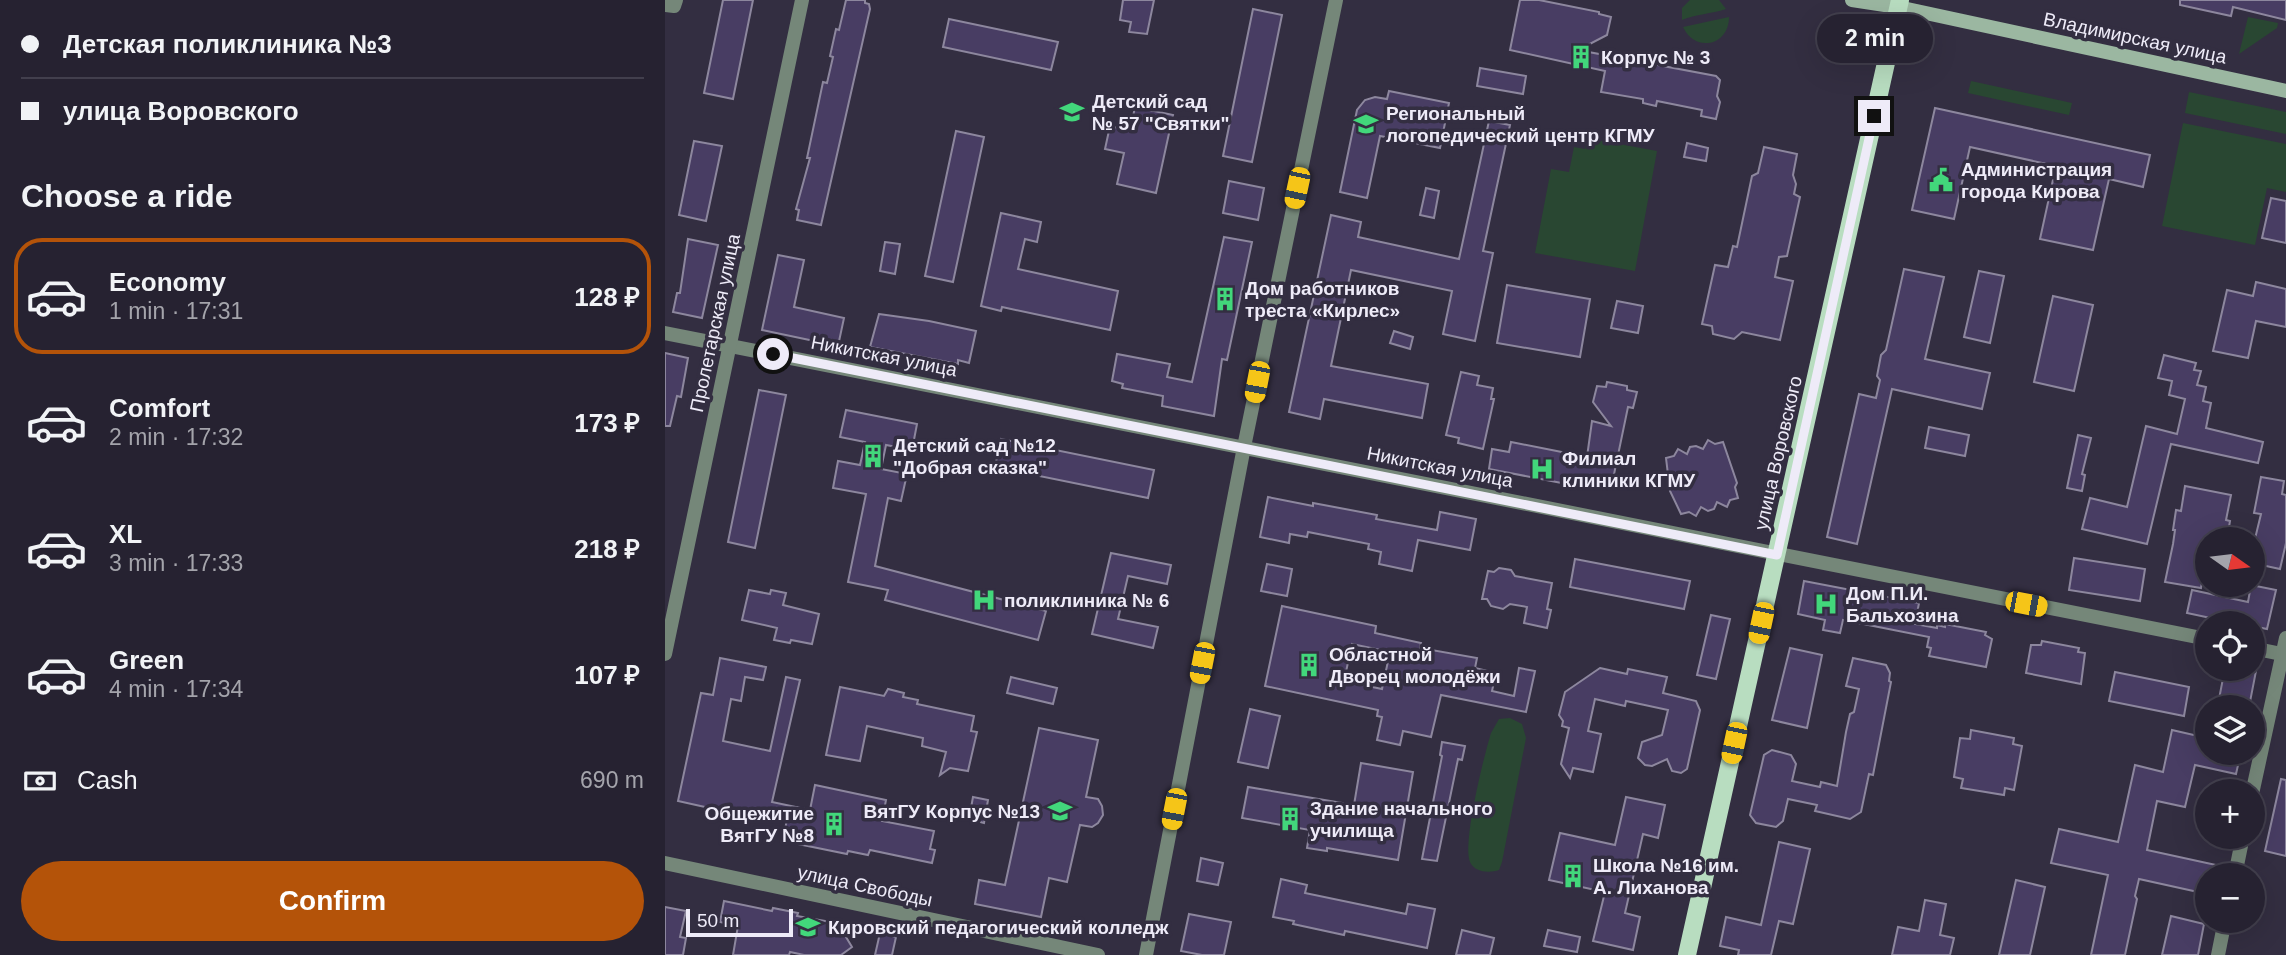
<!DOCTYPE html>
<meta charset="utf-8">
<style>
:root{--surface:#262231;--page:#322f3d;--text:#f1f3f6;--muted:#a4a4ab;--line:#423f4d;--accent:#b45309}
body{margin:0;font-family:Helvetica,sans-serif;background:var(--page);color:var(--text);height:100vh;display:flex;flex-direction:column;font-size:26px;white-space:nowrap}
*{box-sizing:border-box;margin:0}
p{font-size:23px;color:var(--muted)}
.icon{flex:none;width:38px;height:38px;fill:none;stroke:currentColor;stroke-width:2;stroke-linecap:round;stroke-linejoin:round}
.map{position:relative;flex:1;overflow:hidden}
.sheet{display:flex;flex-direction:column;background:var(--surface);width:665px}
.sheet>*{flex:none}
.top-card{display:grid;align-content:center;height:154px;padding:0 21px;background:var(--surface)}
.needle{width:46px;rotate:104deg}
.controls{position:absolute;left:1530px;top:527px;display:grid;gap:14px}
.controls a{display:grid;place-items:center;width:70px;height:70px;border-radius:50%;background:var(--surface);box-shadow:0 7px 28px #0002,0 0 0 2px var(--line);font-size:35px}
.scale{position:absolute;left:21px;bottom:18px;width:107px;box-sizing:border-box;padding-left:7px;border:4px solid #eeebf8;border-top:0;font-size:19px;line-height:24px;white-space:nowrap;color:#eeebf8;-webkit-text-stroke:5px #332e41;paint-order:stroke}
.end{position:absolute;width:32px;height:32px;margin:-16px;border:9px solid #eeebf8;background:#111;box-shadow:0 0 0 4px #111}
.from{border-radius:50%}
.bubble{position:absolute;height:49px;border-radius:24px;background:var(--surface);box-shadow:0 7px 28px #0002,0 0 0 2px var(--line);font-size:23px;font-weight:700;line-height:49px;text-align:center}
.car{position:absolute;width:21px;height:42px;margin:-21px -10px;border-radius:9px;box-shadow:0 0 5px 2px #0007;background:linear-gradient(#f5c518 24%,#345 0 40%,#f5c518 0 76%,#345 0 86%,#f5c518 0)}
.top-card b{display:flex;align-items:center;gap:24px;height:66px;font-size:26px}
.top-card b+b{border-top:2px solid var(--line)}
.top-card i{width:18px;height:18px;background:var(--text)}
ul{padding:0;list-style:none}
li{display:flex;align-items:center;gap:21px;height:116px;margin:0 14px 10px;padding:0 7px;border:4px solid transparent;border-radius:28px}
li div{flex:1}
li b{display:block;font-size:26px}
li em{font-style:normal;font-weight:700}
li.selected{border-color:var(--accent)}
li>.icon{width:63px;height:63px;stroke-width:1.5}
h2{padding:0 21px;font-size:32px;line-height:84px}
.pay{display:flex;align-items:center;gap:18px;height:77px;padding:0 21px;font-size:26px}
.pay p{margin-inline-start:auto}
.primary-button{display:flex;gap:14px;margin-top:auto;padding:14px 21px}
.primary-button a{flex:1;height:80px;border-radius:42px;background:var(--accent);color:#fff;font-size:28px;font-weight:700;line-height:80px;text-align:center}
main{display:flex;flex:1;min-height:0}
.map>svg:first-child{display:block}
.green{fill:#294732}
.building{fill:#483d63;stroke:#8d879e;stroke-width:2;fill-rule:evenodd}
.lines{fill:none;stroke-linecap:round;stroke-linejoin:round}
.minor{stroke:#758779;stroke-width:14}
.secondary{stroke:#9bb7a1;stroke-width:14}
.primary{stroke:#b8ddc0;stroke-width:18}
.route{stroke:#eeebf8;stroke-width:9}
.labels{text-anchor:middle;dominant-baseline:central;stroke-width:7;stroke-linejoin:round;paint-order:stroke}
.street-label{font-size:19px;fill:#eeebf8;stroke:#332e41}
.poi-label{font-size:19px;font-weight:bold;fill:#eeebf8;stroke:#332e41;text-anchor:start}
</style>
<main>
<section class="sheet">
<div class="top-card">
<b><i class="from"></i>Детская поликлиника №3</b>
<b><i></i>улица Воровского</b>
</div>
<h2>Choose a ride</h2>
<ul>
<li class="selected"><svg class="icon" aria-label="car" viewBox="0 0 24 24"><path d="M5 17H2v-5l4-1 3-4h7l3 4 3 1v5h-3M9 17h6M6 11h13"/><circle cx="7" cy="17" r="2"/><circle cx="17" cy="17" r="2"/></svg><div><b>Economy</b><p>1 min · 17:31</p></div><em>128 ₽</em></li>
<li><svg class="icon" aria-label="car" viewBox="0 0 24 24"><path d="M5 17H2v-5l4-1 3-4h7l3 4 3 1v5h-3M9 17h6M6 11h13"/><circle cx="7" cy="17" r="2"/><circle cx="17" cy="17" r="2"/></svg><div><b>Comfort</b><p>2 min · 17:32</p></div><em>173 ₽</em></li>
<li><svg class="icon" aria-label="car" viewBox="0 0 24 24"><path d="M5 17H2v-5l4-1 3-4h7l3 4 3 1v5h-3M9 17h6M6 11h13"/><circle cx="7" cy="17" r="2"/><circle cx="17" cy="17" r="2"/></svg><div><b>XL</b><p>3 min · 17:33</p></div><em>218 ₽</em></li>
<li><svg class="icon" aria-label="car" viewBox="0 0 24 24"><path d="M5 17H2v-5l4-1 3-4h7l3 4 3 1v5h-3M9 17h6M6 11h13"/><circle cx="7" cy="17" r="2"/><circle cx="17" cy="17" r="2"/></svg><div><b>Green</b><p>4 min · 17:34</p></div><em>107 ₽</em></li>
</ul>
<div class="pay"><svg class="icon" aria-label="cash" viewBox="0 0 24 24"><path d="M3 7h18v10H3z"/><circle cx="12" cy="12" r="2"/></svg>Cash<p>690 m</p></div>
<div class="primary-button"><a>Confirm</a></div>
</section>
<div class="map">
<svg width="1621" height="955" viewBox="0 0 1621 955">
<rect width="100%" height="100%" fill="#332e41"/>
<!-- green -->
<g class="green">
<path d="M1025 0H1054L1061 9C1046 14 1031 14 1017 20V8Z"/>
<path d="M1064 17C1064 46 1030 53 1018 27Z"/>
<path d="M1583 17 1613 23 1612 28 1574 54Z"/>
<path d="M1306 81 1407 103 1404 115 1303 93Z"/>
<path d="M1524 92 1621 112V134L1520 113Z"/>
<path d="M1518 123 1621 144V192L1602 188 1590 245 1497 226Z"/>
<path d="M922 138 992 151 970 271 870 253 886 169 904 172 909 147 920 149Z"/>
<path d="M845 718 857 724 861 738 837 862 834 870C825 873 810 873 805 862 797 843 819 756 826 733L834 719Z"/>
</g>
<!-- building -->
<g class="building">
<path d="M58 0H88L68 99 39 93Z"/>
<path d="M181 0H200V3L204 4 205 9 156 225 132 220 134 210 131 209 145 158H142L158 82 162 83 168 57 165 56 171 29 174 30Z"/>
<path d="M458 0H489L482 34 464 32 466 22 455 20Z"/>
<path d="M855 0H874L934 12V14L946 17 942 35 913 50 1051 76 1055 80 1052 96 1055 102 1051 119 1036 116 1037 110 992 101 991 106 978 103V99L936 92 940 71 845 50Z"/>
<path d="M1515 0H1621V20L1568 7 1566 16 1515 5Z"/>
<path d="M588 9 617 15 587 162 558 156Z"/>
<path d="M284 19 393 42 386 70 278 47Z"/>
<path d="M815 68 861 76 858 94 812 86Z"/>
<path d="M724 91 784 103 775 148 715 136 702 198 675 192 692 110 700 100 710 97 722 99Z"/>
<path d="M470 107 508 115 491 193 452 184 459 153 440 149 445 126 465 131Z"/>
<path d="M1270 108 1485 155 1478 187 1444 179 1428 250 1375 239 1391 166 1305 147 1289 219 1247 210Z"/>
<path d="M824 121 845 125 818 251 828 253 810 341 778 334 787 291 686 270 666 366 763 384 757 418 659 399 655 419 624 412 666 215 696 222 693 237 794 259Z"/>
<path d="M291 131 319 137 288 282 260 276Z"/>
<path d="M29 141 57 146 41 221 14 215Z"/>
<path d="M1022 143 1043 148 1041 161 1019 157Z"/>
<path d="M1099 147 1132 154 1128 175 1131 184 1129 194 1135 197 1122 256 1114 257 1110 277 1128 281 1115 340 1077 332 1069 339 1048 334 1047 326 1037 324 1050 265 1063 267 1068 246 1072 247 1087 176 1093 173Z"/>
<path d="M564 181 599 188 593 220 558 213Z"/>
<path d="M761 188 774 191 769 218 755 215Z"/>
<path d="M1606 198 1621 201V243L1597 238Z"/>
<path d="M336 213 376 222 372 242 360 239 353 269 453 291 445 330 337 307 336 311 316 306Z"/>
<path d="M559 237 587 242 562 360 557 359 549 416 497 406 498 396 457 388 458 384 447 381 452 354 505 364 502 377 527 382Z"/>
<path d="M23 239 53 245 37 318 8 312 12 293H15Z"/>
<path d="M220 242 235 244 230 274 215 271Z"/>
<path d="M113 255 139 260 129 307 179 318 173 346 97 330Z"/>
<path d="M1239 269 1279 277 1260 359 1325 373 1317 409 1227 389 1192 544 1162 537 1194 394 1211 398 1215 380 1212 376 1216 355 1221 350Z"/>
<path d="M1314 271 1339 276 1325 343 1299 337Z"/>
<path d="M1591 282 1621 289V327L1591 321 1583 358 1548 351 1562 290 1588 296Z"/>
<path d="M842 285 925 299 915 357 832 343Z"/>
<path d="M1388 296 1428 305 1409 391 1369 382Z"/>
<path d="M952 301 978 306 973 333 946 328Z"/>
<path d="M214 314 264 321 311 331 304 363 293 360V364L205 347Z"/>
<path d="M729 331 748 337 745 349 725 343Z"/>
<path d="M0 353 23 358 16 397 12 396 5 426H0Z"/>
<path d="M1499 355 1531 363 1529 370 1536 371 1532 385 1541 387 1538 401 1546 403 1541 428 1598 442 1593 463 1506 444 1482 544 1417 529 1425 498 1462 507 1481 426 1512 434 1520 399 1504 395 1507 381 1493 378Z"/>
<path d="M796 372 814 376 812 385 828 388 826 399H829L818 449 793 443 794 438 781 435Z"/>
<path d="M942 382 962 386V390L972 392 968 408 963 407 947 484 943 487 907 480V485L824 469 827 449 844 452 846 442 922 457 927 421 946 426 928 402 932 386 941 387Z"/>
<path d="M94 390 121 395 90 548 63 542Z"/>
<path d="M181 410 252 424 247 450 221 445 216 469 242 474 236 501 223 498 210 566 381 611 373 640 220 600 223 590 183 582 201 494 168 488 173 461 195 465 200 442 175 437Z"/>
<path d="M1264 427 1304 435 1300 456 1260 448Z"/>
<path d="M1413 435 1426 438 1417 474 1420 475 1417 491 1402 488Z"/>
<path d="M336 439 489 470 483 498 330 467Z"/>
<path d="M1043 440 1050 444 1058 442 1072 483 1070 487 1073 498 1065 500 1062 507 1052 502 1049 509 1043 511 1036 507 1031 516 1024 512 1016 514 1005 491 1001 458 1009 456 1013 449 1022 454 1025 447 1031 446 1038 449Z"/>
<path d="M1596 477 1619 481 1617 494 1621 495V543L1615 569 1587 563V551L1596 514 1589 513Z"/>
<path d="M1520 486 1566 495 1561 520 1565 521 1562 539H1542V553L1536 588 1500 582 1508 544 1510 530H1508L1511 510 1516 511Z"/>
<path d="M603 497 648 506V503L712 515 711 519 772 530 775 512 811 519 805 550 753 540 747 571 714 564 716 552 703 549 704 544 643 532 642 537 625 534 624 543 595 537Z"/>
<path d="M446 553 506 565 502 584 463 576 453 619 493 627 488 648 427 634Z"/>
<path d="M1409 558 1480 569 1475 601 1404 590Z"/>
<path d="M910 559 1025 581 1019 609 905 587Z"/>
<path d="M602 564 627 569 622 596 596 591Z"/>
<path d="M834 568 846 570 850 576 887 583 882 609 886 610 882 628 859 623 862 607 845 604 838 609 826 606 822 599H817L823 571 829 572Z"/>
<path d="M1139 581 1254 603 1250 624 1272 628V625L1280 627V624L1321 632 1320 635 1327 639 1321 667 1264 656 1266 648 1262 647 1264 637 1178 620 1175 633 1158 630 1160 620 1133 614Z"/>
<path d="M1586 585 1611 590 1602 629 1587 626V623H1569L1522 613 1527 590 1583 602Z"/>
<path d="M84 590 105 594 106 590 121 593 118 605 154 614 147 644 126 640 125 643 109 640 112 628 77 620Z"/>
<path d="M617 606 711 626 710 633 756 643 755 648 812 658 810 668 831 673 827 691 849 696 854 668 870 671 861 712 776 695 766 737 738 731 735 745 712 740 717 717 712 716 713 710 600 686ZM687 644 725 652 717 689 679 681Z"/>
<path d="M1046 615 1065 619 1051 679 1032 675Z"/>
<path d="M1377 641 1414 648 1413 652 1420 653 1416 684 1361 673 1366 645H1376Z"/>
<path d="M1125 648 1157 655 1142 728 1107 720Z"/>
<path d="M55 658 101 667 98 680 80 677 76 701 66 699 58 741 105 751 121 677 135 680 107 802 145 810 150 785 221 800 217 821 269 831 265 849 270 850 267 863 205 850 203 855 183 851 182 854 118 841 122 819 77 810 76 815 13 801 36 693 48 695Z"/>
<path d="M1188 658 1221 665 1225 673 1224 681 1226 682 1208 775 1204 774 1196 812 1185 819 1150 811 1152 805 1123 799 1118 821 1111 827 1091 823 1085 815 1099 755 1107 750 1126 755 1131 764 1127 781 1155 787 1156 782 1172 786 1181 732 1185 714 1189 712 1194 689 1181 686Z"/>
<path d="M935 668 962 674 963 669 1002 677 998 693 1031 701 1035 710 1022 769 1016 773 1007 771 1002 759 987 766 980 765 973 758 977 742 997 735 1003 710 961 701 960 706 930 699 923 731 936 734 928 772 908 768 905 778 896 764 904 728 897 726 898 721 894 715 900 692Z"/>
<path d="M1560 668 1591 671 1584 707 1568 706 1569 702 1554 699Z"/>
<path d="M1450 672 1524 687 1519 716 1444 701Z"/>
<path d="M346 677 392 688 388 704 342 693Z"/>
<path d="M175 687 219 696 223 689 239 693 238 697 253 700 252 704 309 716 306 731 312 732 303 771 285 768 275 775 281 752 257 746 258 738 202 726 195 761 161 755Z"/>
<path d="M585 709 615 716 603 768 573 762Z"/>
<path d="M374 728 433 740 421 797 433 799 437 806 438 815 433 823 427 827 415 825 402 882 384 878 376 917 310 904 314 880 340 885Z"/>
<path d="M1306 730 1349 738 1348 744 1357 746 1349 790 1340 788 1339 795 1296 788 1298 779 1289 777 1295 738 1305 739Z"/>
<path d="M1507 730 1542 738V752H1576L1571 774 1530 765 1520 807 1492 801 1482 850 1551 865 1548 875H1542V894L1474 879 1470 896 1472 899 1460 955H1426L1443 875 1386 863 1394 829 1453 842 1470 765 1498 772Z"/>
<path d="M777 742 800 746 797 760 793 759 772 861 757 859 777 756 775 755Z"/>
<path d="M696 763 748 772 733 860 662 848V851L642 848 645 830 577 818 583 787 689 805Z"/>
<path d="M1616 779 1621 780V856L1600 851Z"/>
<path d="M308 797 323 800 319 823 304 819Z"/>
<path d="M961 797 1000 805 993 838 978 834 960 913 975 917 968 950 928 941 940 892 884 880 895 833 950 845Z"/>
<path d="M1114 842 1145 849 1128 924 1114 921 1106 955H1073L1074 950 1055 946 1061 917 1096 925Z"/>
<path d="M536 858 558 863 553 885 532 881Z"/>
<path d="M616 879 642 885 640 893 741 914 743 904 770 909 762 948 680 931 679 935 628 924 629 921 608 917Z"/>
<path d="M1351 880 1380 887 1365 955H1334Z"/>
<path d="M1260 900 1281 904 1275 935 1289 938 1285 955H1227L1233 927 1254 931Z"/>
<path d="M59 901 107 911 108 908 133 913 132 916 183 925 181 937 187 947 176 955H139L125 952 124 955H68L73 926 55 922Z"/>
<path d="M0 907 21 911 15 937 21 938 18 955H0Z"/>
<path d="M524 914 566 922 559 955H537L516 951Z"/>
<path d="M1506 916 1539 924 1533 955H1497Z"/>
<path d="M797 930 829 938 825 955H791Z"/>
<path d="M883 930 915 937 912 952 879 946Z"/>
<path d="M215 933 231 937 227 955H210Z"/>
</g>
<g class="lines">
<!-- minor -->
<g class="minor">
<path d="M0 5 9 6 11 0"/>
<path d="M0 333 1542 639"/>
<path d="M1587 648 1621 655"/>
<path d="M0 654 137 0"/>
<path d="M1587 794 1621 638"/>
<path d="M0 863 433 955"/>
<path d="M1570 875 1578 836"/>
<path d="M481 955 579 447 671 0"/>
<path d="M1553 955 1560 920"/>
</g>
<!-- secondary -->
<path class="secondary" d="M1187 0 1233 7 1621 91"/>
<!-- primary -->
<path class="primary" d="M1022 955 1235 0"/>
</g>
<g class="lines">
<!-- route -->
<path class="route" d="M108 354 1112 555 1209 116"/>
</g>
<!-- icons -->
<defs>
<g id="building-bare" transform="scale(1.89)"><path d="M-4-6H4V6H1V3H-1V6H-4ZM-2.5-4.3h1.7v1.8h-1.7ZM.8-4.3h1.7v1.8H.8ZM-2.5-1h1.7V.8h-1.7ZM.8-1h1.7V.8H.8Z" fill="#42d77b" stroke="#332e41" stroke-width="2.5" paint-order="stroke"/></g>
<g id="school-bare" transform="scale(1.89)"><path d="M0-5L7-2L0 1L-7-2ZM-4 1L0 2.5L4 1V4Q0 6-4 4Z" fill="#42d77b" stroke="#332e41" stroke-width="2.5" paint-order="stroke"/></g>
<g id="university-bare" transform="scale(1.89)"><path d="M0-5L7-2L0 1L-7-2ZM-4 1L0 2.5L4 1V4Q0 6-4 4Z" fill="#42d77b" stroke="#332e41" stroke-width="2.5" paint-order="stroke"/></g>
<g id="civic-bare" transform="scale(1.89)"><path d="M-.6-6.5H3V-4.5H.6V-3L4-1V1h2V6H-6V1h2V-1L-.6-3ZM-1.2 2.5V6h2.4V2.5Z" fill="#42d77b" stroke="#332e41" stroke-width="2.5" paint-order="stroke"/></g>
<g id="hospital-bare" transform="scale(1.89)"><path d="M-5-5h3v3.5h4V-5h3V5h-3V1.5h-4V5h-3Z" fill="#42d77b" stroke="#332e41" stroke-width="2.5" paint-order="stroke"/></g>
</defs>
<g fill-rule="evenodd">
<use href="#building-bare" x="916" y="57"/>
<use href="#school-bare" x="407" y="112"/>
<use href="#university-bare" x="701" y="124"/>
<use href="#civic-bare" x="1276" y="180"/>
<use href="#building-bare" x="560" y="299"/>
<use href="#building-bare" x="208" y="456"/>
<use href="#hospital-bare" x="877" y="469"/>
<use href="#hospital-bare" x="319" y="600"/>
<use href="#hospital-bare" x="1161" y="604"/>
<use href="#building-bare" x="644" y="665"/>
<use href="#university-bare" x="395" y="811"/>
<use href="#building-bare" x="625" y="819"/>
<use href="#building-bare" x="169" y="824"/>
<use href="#building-bare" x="908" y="876"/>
<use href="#university-bare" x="143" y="927"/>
</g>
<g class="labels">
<!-- street labels -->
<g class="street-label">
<text transform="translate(1470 38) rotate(12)">Владимирская улица</text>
<text transform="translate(50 323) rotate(-78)">Пролетарская улица</text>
<text transform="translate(219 356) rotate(11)">Никитская улица</text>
<text transform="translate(1113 453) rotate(-77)">улица Воровского</text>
<text transform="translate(775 467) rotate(11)">Никитская улица</text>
<text transform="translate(200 886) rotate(12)">улица Свободы</text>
</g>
<!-- poi labels -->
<g class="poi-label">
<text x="936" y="57">Корпус № 3</text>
<text x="427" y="101">Детский сад<tspan x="427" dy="22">№ 57 "Святки"</tspan></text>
<text x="721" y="113">Региональный<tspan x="721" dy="22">логопедический центр КГМУ</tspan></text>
<text x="1296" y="169">Администрация<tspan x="1296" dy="22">города Кирова</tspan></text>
<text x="580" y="288">Дом работников<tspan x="580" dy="22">треста «Кирлес»</tspan></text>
<text x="228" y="445">Детский сад №12<tspan x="228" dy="22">"Добрая сказка"</tspan></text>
<text x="897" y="458">Филиал<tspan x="897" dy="22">клиники КГМУ</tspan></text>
<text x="1181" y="593">Дом П.И.<tspan x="1181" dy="22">Бальхозина</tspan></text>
<text x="339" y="600">поликлиника № 6</text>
<text x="664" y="654">Областной<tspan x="664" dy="22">Дворец молодёжи</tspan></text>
<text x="645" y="808">Здание начального<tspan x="645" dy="22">училища</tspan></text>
<text x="375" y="811" text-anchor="end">ВятГУ Корпус №13</text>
<text x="149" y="813" text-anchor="end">Общежитие<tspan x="149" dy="22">ВятГУ №8</tspan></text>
<text x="928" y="865">Школа №16 им.<tspan x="928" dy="22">А. Лиханова</tspan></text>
<text x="163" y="927">Кировский педагогический колледж</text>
</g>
</g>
</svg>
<div class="controls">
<a><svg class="needle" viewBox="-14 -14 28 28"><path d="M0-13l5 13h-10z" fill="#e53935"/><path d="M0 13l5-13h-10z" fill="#a4a4ab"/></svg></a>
<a><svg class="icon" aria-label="locate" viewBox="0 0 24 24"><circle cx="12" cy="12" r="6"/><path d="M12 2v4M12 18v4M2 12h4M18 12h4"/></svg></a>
<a><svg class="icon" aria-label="layers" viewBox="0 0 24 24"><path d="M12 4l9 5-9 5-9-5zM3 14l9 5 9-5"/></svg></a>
<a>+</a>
<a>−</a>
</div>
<div class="scale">50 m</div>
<i class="end from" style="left:108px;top:354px"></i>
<i class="end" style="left:1209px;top:116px"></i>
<div class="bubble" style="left:1152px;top:14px;width:116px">2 min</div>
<i class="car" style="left:632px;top:188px;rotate:192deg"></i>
<i class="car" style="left:592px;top:382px;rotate:191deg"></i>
<i class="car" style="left:1361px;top:604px;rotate:101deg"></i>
<i class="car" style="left:1096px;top:623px;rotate:192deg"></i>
<i class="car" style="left:537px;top:663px;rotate:191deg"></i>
<i class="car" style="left:1069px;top:743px;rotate:192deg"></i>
<i class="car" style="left:509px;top:809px;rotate:191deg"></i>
</div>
</main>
